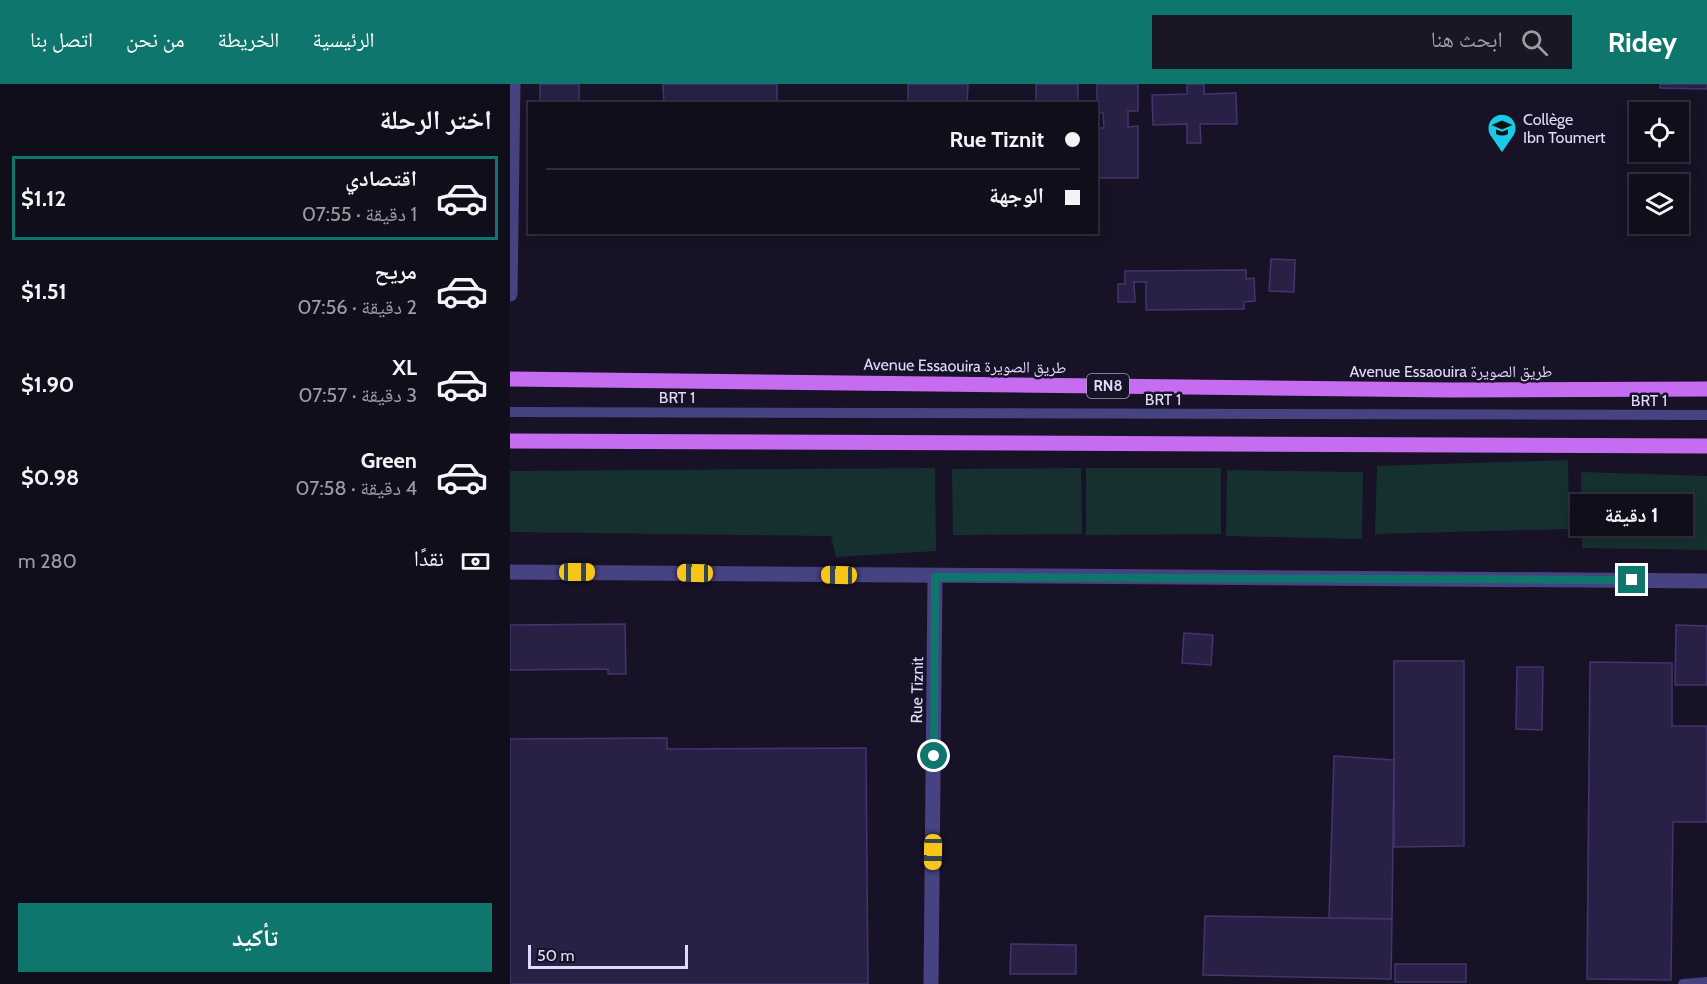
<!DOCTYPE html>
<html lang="ar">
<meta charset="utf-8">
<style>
:root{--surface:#110e1c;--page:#1a1725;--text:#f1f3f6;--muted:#9c9ca3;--line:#302e3b;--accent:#0f766e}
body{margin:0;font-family:Cabin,"Noto Naskh Arabic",sans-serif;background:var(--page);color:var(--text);direction:rtl;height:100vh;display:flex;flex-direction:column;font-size:22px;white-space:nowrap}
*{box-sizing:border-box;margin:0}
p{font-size:20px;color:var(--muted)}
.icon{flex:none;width:33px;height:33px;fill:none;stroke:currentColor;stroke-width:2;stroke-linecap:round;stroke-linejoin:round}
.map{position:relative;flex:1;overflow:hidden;direction:ltr}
.panel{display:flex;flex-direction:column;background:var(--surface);width:510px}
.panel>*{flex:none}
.guide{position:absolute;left:18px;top:18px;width:570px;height:132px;border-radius:0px;box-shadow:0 3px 15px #0003,0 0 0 2px var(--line);direction:rtl;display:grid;align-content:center;height:132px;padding:0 18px;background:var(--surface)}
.fabs{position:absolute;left:1119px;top:18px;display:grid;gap:12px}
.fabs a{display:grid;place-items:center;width:60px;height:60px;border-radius:0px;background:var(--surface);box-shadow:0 3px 15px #0003,0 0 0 2px var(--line);font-size:30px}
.scale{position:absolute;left:18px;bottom:15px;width:160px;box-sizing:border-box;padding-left:6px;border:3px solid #e0dbfc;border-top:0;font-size:16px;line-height:21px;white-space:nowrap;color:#e0dbfc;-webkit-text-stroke:4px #171226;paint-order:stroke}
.end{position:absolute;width:27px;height:27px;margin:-14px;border:8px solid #0f766e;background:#fff;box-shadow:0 0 0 3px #fff}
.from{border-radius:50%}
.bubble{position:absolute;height:42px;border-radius:0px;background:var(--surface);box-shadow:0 3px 15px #0003,0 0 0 2px var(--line);font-size:20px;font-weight:700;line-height:42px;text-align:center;direction:rtl}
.car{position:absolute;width:18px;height:36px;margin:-18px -9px;border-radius:8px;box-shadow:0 0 4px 2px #0007;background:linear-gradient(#f5c518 24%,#345 0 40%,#f5c518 0 76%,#345 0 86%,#f5c518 0)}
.guide b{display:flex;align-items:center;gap:21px;height:57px;font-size:22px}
.guide b+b{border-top:2px solid var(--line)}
.guide i{width:15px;height:15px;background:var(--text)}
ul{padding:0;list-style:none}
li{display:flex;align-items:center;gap:18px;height:84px;margin:0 12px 9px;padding:0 6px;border:3px solid transparent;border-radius:0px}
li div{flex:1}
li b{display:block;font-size:22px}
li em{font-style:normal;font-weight:700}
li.current{border-color:var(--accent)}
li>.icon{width:54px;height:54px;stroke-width:1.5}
h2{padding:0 18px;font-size:27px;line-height:72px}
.pay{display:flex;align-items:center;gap:15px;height:66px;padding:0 18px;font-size:22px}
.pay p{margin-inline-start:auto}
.button{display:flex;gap:12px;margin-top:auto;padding:12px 18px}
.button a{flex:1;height:69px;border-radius:0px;background:var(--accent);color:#fff;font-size:24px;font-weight:700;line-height:69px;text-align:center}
header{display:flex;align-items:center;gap:36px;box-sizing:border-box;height:84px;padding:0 30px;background:var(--accent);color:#fff}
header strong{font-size:28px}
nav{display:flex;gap:33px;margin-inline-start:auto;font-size:21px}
.search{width:420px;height:54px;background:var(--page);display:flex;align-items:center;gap:15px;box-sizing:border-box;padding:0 21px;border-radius:0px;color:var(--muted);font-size:22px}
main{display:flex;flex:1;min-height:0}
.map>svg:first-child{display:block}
.green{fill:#163030}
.building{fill:#292046;stroke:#43346f;stroke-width:1.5}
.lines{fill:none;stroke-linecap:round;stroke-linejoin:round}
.lane{stroke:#474281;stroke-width:10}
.street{stroke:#474281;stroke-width:15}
.primary{stroke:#c66cf1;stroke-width:15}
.route{stroke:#0f766e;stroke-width:8}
.labels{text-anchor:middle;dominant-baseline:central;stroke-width:5;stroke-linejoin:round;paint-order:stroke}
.shield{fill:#171226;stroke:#a49fbc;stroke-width:1.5}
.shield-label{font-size:15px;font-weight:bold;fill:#e0dbfc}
.poi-label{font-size:16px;fill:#e0dbfc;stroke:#171226;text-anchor:start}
.street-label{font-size:16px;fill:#e0dbfc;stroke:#171226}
</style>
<header>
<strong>Ridey</strong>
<div class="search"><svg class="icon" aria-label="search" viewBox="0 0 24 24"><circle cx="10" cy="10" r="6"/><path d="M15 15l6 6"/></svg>ابحث هنا</div>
<nav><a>الرئيسية</a><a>الخريطة</a><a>من نحن</a><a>اتصل بنا</a></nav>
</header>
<main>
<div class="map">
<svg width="1197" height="900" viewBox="0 0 1197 900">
<rect width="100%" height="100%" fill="#171226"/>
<!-- green -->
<g class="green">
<path d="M1058 376 1059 445 865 450 867 382Z"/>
<path d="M425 384 426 467 326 473 321 452 0 448V387Z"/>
<path d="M571 384 572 450 443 451 442 385Z"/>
<path d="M576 384H711V450L576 451Z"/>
<path d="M717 386 853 388 852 455 716 452Z"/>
<path d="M1071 388 1197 392V466L1072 464Z"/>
</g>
<!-- building -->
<g class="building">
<rect x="30" y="0" width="39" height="20"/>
<path d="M153 0H267V20H154Z"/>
<path d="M398 0H458L457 20H398Z"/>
<rect x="526" y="0" width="42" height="20"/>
<path d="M587 0H628V27H618V43L628 42V94H587V44H594L593 29H587Z"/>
<path d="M677 0H694V10L726 9 727 40H690L691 59H677V40L643 41 642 11 677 10Z"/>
<path d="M1150 0H1197V5L1150 4Z"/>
<path d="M761 175 785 176 784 208 759 207Z"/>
<path d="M736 186V195L744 194 745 217 734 218V225L636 226V198H624L625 218H608V200H615V187Z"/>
<path d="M115 540 116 590H98V585L0 586V541Z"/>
<path d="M1166 541 1197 542V601H1165Z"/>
<path d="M674 549 703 551 701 581 672 579Z"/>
<path d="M884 577H954V762L884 763Z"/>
<path d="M1080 578 1162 579V642H1197V738H1163L1161 896 1077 895Z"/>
<path d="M1007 583H1033L1032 646 1006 645Z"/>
<path d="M157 654V665L356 664 358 900H0V655Z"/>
<path d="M824 672 884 676 882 835 819 834Z"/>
<path d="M695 832 882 835 881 895 693 891Z"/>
<path d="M501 860 566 861V890H500Z"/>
<rect x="885" y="880" width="71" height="18"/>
</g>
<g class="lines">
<!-- lane -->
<g class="lane">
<path d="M0 328 1197 331"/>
<path d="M1173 900 1197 898"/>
</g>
<!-- street -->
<g class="street">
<path d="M0 210 3 0"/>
<path d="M0 488 1197 497"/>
<path d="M421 900 425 493"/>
</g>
<!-- primary -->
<g class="primary">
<path d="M0 295 941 306 1197 305"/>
<path d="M0 357 1197 362"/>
</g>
</g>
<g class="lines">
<!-- route -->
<path class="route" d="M424 672 425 493 1122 496"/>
</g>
<!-- icons -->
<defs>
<g id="school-pin" transform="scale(1.5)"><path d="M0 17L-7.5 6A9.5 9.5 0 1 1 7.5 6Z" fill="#19cbe9" stroke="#171226"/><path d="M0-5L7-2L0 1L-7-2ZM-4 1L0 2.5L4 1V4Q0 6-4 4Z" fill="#111"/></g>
</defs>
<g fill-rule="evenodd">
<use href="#school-pin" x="992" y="44"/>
</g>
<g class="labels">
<!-- shield labels -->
<rect class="shield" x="577" y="290" width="42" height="24" rx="4.5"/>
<g class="shield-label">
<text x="598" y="302">RN8</text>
</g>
<!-- poi labels -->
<g class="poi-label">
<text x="1013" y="35">Collège<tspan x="1013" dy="18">Ibn Toumert</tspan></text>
</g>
<!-- street labels -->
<g class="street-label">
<text transform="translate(455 282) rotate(1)">Avenue Essaouira طريق الصويرة</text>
<text x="941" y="287">Avenue Essaouira طريق الصويرة</text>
<text x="167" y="313">BRT 1</text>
<text x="653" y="315">BRT 1</text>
<text x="1139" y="316">BRT 1</text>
<text transform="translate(407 606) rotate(-89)">Rue Tiznit</text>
</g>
</g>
</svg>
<div class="fabs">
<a><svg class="icon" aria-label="locate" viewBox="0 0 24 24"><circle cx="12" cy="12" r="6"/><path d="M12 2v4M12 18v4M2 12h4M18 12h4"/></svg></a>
<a><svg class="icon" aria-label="layers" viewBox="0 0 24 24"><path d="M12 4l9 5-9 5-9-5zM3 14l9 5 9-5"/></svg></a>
</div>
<div class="scale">50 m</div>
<i class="end from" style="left:424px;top:672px"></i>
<i class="end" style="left:1122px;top:496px"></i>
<div class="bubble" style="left:1060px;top:410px;width:123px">1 دقيقة</div>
<i class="car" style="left:67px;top:488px;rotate:90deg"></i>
<i class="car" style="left:185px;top:489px;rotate:271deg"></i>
<i class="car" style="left:329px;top:491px;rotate:271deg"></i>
<i class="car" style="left:423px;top:768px;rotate:181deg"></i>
<div class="guide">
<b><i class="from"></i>Rue Tiznit</b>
<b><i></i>الوجهة</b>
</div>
</div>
<section class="panel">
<h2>اختر الرحلة</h2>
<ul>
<li class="current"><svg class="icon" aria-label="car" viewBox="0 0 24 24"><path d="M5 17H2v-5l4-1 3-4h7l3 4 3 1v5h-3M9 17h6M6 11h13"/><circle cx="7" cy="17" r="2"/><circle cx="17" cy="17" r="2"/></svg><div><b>اقتصادي</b><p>1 دقيقة · 07:55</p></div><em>$1.12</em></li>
<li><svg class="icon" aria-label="car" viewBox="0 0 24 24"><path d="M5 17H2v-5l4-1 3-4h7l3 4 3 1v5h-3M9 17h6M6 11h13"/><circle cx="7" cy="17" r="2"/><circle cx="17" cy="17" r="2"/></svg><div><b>مريح</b><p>2 دقيقة · 07:56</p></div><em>$1.51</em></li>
<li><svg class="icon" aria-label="car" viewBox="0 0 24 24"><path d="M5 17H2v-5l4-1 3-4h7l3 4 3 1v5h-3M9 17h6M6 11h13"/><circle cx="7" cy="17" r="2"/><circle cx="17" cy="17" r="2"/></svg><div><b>XL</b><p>3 دقيقة · 07:57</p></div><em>$1.90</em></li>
<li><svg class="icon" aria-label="car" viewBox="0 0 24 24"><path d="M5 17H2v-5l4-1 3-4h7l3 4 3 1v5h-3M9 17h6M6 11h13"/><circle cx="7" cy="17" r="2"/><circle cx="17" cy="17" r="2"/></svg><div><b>Green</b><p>4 دقيقة · 07:58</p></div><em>$0.98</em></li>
</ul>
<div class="pay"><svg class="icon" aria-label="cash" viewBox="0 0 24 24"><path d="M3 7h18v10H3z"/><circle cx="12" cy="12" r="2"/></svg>نقدًا<p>280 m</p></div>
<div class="button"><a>تأكيد</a></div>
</section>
</main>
